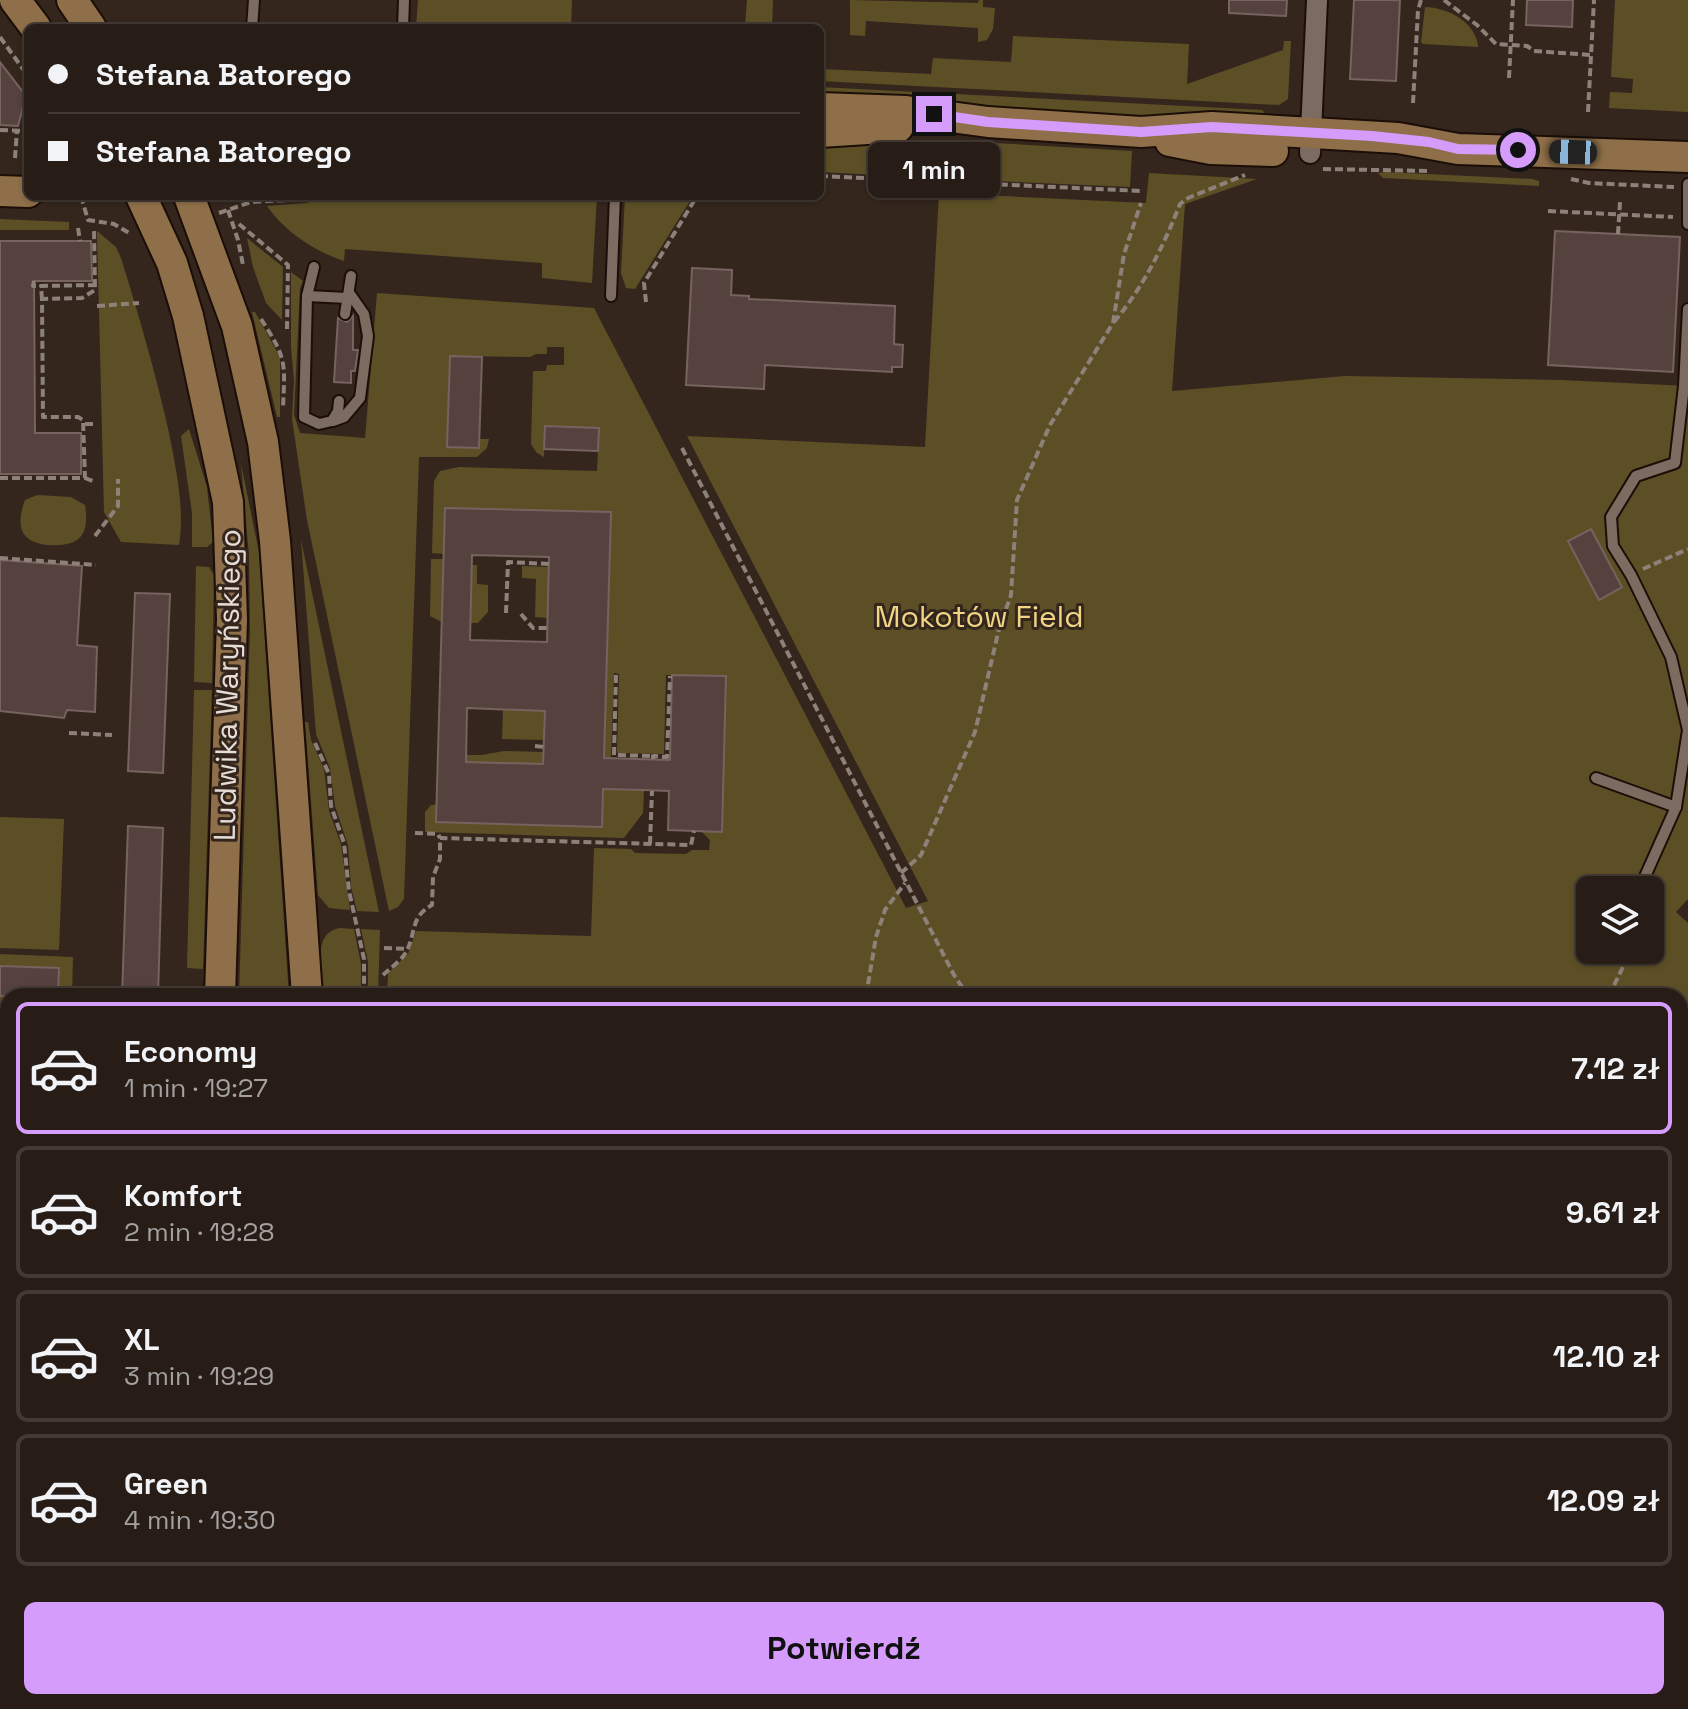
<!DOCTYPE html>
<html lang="pl">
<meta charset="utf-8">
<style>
:root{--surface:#271c16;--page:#332923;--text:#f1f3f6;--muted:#a4a1a1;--line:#433a35;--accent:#d59cfb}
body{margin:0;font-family:"Space Grotesk",sans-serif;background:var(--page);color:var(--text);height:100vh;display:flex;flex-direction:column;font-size:30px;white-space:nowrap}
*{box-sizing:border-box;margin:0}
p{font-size:26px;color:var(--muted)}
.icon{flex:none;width:44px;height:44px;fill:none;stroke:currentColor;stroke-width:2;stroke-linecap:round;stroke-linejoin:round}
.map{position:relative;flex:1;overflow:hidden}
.details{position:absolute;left:0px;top:988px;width:1688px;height:722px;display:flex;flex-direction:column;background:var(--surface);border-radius:24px 24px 0 0;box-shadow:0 2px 6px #0004,0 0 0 2px var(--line)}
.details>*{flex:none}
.guide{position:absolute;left:24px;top:24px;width:800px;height:176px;border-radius:12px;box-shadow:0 2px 6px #0004,0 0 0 2px var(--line);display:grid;align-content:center;height:176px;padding:0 24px;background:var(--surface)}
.tools{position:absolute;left:1576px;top:876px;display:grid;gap:16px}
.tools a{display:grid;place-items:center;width:88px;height:88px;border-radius:12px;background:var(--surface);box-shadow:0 2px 6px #0004,0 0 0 2px var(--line);font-size:40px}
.end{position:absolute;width:36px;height:36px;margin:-18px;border:10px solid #d59cfb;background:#111;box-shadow:0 0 0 4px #111}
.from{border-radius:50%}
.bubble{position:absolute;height:56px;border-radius:12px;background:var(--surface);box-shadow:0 2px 6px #0004,0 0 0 2px var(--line);font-size:26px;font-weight:600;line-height:56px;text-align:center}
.car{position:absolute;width:24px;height:48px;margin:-24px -12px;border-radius:10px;box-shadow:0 0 6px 2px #0007;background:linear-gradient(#222 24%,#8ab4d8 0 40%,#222 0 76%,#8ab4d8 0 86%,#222 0)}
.guide b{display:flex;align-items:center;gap:28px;height:76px;font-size:30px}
.guide b+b{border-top:2px solid var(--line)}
.guide i{width:20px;height:20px;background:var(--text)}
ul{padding:14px 0 0;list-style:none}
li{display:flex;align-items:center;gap:24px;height:132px;margin:0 16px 12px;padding:0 8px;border:4px solid var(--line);border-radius:12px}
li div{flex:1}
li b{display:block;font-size:30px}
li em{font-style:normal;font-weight:600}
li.current{border-color:var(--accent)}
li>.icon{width:72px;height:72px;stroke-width:1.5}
.button{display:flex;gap:16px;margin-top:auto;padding:16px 24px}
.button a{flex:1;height:92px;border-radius:12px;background:var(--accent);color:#111;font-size:32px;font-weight:600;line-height:92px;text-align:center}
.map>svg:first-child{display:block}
.green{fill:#5c4f26;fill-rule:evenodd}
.building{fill:#55423f;stroke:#76635f;stroke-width:2;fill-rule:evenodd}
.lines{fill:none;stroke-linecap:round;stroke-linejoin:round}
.primary-tunnel{stroke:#4f4139;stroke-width:32;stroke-dasharray:32 16;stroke-linecap:butt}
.lane-casing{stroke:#1b0e07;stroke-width:14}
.street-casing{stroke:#1b0e07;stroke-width:24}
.secondary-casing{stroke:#1b0e07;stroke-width:34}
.primary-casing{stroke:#1b0e07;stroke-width:36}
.path{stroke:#8d817a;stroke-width:4;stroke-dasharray:8 4;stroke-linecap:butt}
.lane{stroke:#7c6b61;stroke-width:10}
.street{stroke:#7c6b61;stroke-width:20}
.secondary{stroke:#8e6f49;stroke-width:30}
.primary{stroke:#9f7332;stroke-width:32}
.route{stroke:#d59cfb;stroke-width:10}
.labels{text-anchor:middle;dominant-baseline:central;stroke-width:6;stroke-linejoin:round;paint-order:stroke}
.park-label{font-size:30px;fill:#f0d584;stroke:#34261d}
.street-label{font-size:30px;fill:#e7ddd7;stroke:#34261d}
</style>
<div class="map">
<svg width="1688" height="1709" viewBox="0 0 1688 1709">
<rect width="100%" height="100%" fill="#34261d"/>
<!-- green -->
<g class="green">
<path d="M418 0H572L571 28H416Z"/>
<path d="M747 0H773L772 28H730L745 27Z"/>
<path d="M850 0 978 3 979 0H983V7L995 8 993 29 987 40 978 42V28L866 21 865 36 850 35Z"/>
<path d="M1615 0H1688V112L1609 108 1610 92 1632 93 1633 79 1611 77Z"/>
<path d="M1425 7C1447 7 1477 23 1478 47L1423 44 1421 42Z"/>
<path d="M1013 36 1189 44 1187 84 1283 50 1284 41H1291L1288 99 1279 105 820 81V69L931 74 933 58 1011 62Z"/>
<path d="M820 87 1262 110 1272 121 1271 123 820 99Z"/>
<path d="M920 142 978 144 976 180 820 172V146Z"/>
<path d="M995 143 1132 151 1130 187 993 181Z"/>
<path d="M1385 172 1532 179 1539 181V186L1383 178 1378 173Z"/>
<path d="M1149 173 1257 179 1185 204 1172 391 1345 376 1561 380 1688 386V899L1676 912 1688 923V1709H500L486 1702H1680V996H387L388 973 408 954 416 931 591 936 594 848 631 849 635 853 686 854 692 850H709L710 840 701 831H722L726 677 666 675 664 754 617 753 619 674 614 673 611 759 603 768 611 513 446 508 444 554 432 553 434 481 440 471 459 467 597 471 599 429 545 426 544 457 537 453 531 444 533 371H546L547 365H564V347H547V354H536L530 357 451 356 447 447 479 448 480 439H489L487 448 477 457H419L404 899 398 907 389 911 307 520 292 419 294 380 291 348V272L303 281 300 288 294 415 300 433 365 438 377 293 594 308 906 908 928 901 687 436 925 447 939 193 1146 203ZM1590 890H1650V950H1590Z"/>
<path d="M324 196H597L592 283 542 278V263L345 249 344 261C314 251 285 232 267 206L307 203Z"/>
<path d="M625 196H693L635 289 626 288 621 273Z"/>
<path d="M0 219 69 222V230H0Z"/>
<path d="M97 231 116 247 121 258C139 316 156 374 169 433 176 469 185 508 179 545L121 542 104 512Z"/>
<path d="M247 238 283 267 282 320 266 303 253 267Z"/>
<path d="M252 312H255L280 357V417H277Z"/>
<path d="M189 429 207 487 213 542 207 547H192V513L181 436Z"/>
<path d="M241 464 259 552 289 996H239L250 629 249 556Z"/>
<path d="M37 495 71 497 85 505C90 536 79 547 48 545 19 542 16 525 25 500Z"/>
<path d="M301 540 379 912 357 911 351 887 348 845 335 806 330 768 316 734Z"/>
<path d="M431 559H444L442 622 430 616Z"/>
<path d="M472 565H477V584L488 585V612L478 623H470Z"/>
<path d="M196 566 209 567 214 575 212 683 194 682Z"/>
<path d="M522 566 549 567 547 618 535 617 536 579 522 578Z"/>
<path d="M194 690H212L203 969 187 968Z"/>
<path d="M503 709 545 711 544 740 502 739Z"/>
<path d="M305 722H308L311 740 324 769 329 811 341 844 350 910 329 908 318 895Z"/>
<path d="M504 751 544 752 543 764 466 762V755H482Z"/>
<path d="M603 789 644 790 643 813 624 838 425 832V812L431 805Z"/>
<path d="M0 817 64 819 59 950 0 948Z"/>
<path d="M340 928 354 929 361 964V996H324C323 974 310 933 340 928Z"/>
<path d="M361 929 380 930 378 996H368V962Z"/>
<path d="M0 954 73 957 72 996H8V1222L0 1221Z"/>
<path d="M183 1702H273L275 1709H182Z"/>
</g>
<!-- building -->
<g class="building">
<path d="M1229 0H1287L1286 16 1229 13Z"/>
<path d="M1354 0H1400L1396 81 1350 79Z"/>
<path d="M1527 0H1573L1572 27 1526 25Z"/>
<path d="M0 62 26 96 18 126 0 125Z"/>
<path d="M1555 231 1680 237 1673 372 1548 365Z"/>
<path d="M0 241H91L92 281H34L35 433H81V474H0Z"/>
<path d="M692 268 732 270 731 295 749 296V299L895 306 894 344 903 345 902 367H892V372L765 365 764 389 686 385Z"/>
<path d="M353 316V350H358L355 371H351V383L334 382 338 318 347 322Z"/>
<path d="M450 356 482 357 479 448 447 447Z"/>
<path d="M545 426 599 428 598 451 544 449Z"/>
<path d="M445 508 611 512 604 758 670 760 672 675 726 676 722 832 668 830 669 791 644 790 603 789 602 827 436 822ZM472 555 549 557 547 642 470 640ZM467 708 545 711 543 764 466 762Z"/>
<path d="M1591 529 1622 587 1599 600 1568 541Z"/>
<path d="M0 560 82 566 77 645 97 647 95 712 67 710 64 718 0 711Z"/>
<path d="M135 593 170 594 163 773 128 771Z"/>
<path d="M128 826 163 828 158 996H122Z"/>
<path d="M0 966 59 968 58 996H0Z"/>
</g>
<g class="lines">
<!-- primary-tunnel -->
<path class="primary-tunnel" d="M231 1702 257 1709"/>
<!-- lane casing -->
<g class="lane-casing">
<g id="lane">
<path d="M252 28 254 0"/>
<path d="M403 28 404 0"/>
<path d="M1688 184V224"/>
<path d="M314 267 307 296 304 417 319 424 332 421 338 411 339 401"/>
<path d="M307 296 348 298"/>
<path d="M611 296 615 196"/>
<path d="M345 314 351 276"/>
<path d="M333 421 344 417 360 398 368 336 364 314 350 294"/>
<path d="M1596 778 1676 807"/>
<path d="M1639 890 1676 807 1688 730 1671 657 1631 575 1613 546 1611 517 1636 476 1675 463 1684 386 1688 309"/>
</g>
</g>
<!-- street casing -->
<g class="street-casing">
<g id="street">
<path d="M1310 153 1317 0"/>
<path d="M0 1630 8 1635"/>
</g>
</g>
<!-- secondary casing -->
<g class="secondary-casing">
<g id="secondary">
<path d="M15 0 36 28"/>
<path d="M72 0 91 28"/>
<path d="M820 108 906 111 988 122 1141 132 1212 127 1398 138 1458 149 1688 157"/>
<path d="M820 132 898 127"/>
<path d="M1170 141 1211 149 1273 151"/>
<path d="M0 191 28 192"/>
<path d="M141 196 172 263 188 316 228 502 232 619 220 996"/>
<path d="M189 196 237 326 263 442 275 541 307 996"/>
<path d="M0 1652H8"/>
<path d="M410 1702 424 1709"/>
<path d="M156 1709 158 1702"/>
<path d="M308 1709 309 1702"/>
</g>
</g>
<!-- primary casing -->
<g class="primary-casing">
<g id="primary">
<path d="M0 1678H8"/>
<path d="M0 1708 69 1709"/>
</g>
</g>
<!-- path -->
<g class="path">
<path d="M1444 0 1477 25 1496 44 1527 46 1534 51 1591 55"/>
<path d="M0 37 28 76"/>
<path d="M1509 78 1513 0"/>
<path d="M1413 103 1418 10 1421 0"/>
<path d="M1588 112 1594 0"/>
<path d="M0 130 24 131 28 128"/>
<path d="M15 158 17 130"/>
<path d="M1323 169 1430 171"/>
<path d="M820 176 1141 191"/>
<path d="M1571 179 1589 183 1674 187"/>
<path d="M81 196 88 220 114 224 129 233"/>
<path d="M228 210 238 240 243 265"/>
<path d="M1548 211 1673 217"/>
<path d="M219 213 251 202 307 199 313 196"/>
<path d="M239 224 288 265 287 329"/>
<path d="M78 228 80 241"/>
<path d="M1618 234 1620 202"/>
<path d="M34 281 33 286H41"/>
<path d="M42 299 41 286 95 285"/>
<path d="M646 302 644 283 697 196"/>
<path d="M97 306 139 303"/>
<path d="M261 319C287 359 285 362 283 408"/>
<path d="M1114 322C1144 286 1163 247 1180 204L1188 198 1245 175"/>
<path d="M85 424H93"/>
<path d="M682 448 954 975 968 996"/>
<path d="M0 478H85L83 420 78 417H43L42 299 82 298 95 290 94 228"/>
<path d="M85 478 95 482"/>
<path d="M95 536 118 506V479"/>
<path d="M0 558 96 565"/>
<path d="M1643 569 1688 549"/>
<path d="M506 613 508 562 549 564"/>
<path d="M521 614 533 628H547"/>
<path d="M616 675 614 755 653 756"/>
<path d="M69 733 112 735"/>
<path d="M315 743 329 774 331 806 344 843 349 891 364 959V996"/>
<path d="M535 746 544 747"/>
<path d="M653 759V756L667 757 670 676"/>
<path d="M415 833 438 834 440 838"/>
<path d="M650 844 652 791"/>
<path d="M901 873 921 855 975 732 999 629 1011 595 1017 500 1050 425 1113 323 1124 254 1141 203"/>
<path d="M384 948 408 949"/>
<path d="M383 975C390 968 403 960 407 950 416 933 410 917 432 905L433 877 440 859V838L691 845 694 831"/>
<path d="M866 996 876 937 885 910 905 883"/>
<path d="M1609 996 1631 950"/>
<path d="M1680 1037 1688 1040"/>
<path d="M1680 1062 1688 1059"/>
<path d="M1680 1112 1688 1108"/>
<path d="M1680 1139 1688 1143"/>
<path d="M1680 1185 1688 1161"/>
<path d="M0 1291H8"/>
<path d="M1680 1345 1688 1334"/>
<path d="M1680 1503 1688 1509"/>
<path d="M7 1550H8"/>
<path d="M1680 1653 1688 1656"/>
<path d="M1683 1654 1688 1626"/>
<path d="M854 1702 873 1709"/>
<path d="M906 1702 913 1709"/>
<path d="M1091 1702 1092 1709"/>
<path d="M1128 1702 1130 1709"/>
<path d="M1138 1702 1141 1709"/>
<path d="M1183 1702 1185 1709"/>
<path d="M1212 1702 1213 1709"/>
<path d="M1245 1702 1246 1709"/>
<path d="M1277 1702 1279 1709"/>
<path d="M341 1709 344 1702"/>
<path d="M1291 1709 1299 1705"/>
<path d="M1359 1709 1362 1702"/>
<path d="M1383 1709 1385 1702"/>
<path d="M1409 1709 1411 1702"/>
<path d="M1423 1709 1425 1702"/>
<path d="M1517 1709 1520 1702"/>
<path d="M1616 1709 1619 1702"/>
</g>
<!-- lane -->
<use href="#lane" class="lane"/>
<!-- street -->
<use href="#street" class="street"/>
<!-- secondary -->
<use href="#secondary" class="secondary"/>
<!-- primary -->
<use href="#primary" class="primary"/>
</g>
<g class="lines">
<!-- route -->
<path class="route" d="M934 114 988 122 1141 132 1212 127 1372 136 1429 142 1458 149 1518 150"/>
</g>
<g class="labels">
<!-- park labels -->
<g class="park-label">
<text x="979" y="616">Mokotów Field</text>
</g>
<!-- street labels -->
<g class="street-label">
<text transform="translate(227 685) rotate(-89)">Ludwika Waryńskiego</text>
</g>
</g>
</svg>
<div class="tools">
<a><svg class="icon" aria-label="layers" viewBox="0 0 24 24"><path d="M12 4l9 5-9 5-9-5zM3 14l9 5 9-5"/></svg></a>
</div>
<i class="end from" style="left:1518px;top:150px"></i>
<i class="end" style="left:934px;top:114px"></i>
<div class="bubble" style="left:868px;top:142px;width:132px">1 min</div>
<i class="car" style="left:1573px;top:152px;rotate:272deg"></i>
<div class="guide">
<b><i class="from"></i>Stefana Batorego</b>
<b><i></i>Stefana Batorego</b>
</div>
<section class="details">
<ul>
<li class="current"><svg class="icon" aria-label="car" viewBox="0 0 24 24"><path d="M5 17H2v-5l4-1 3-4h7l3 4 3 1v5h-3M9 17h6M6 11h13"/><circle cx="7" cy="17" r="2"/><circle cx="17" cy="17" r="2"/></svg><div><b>Economy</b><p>1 min · 19:27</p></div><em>7.12 zł</em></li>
<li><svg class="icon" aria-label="car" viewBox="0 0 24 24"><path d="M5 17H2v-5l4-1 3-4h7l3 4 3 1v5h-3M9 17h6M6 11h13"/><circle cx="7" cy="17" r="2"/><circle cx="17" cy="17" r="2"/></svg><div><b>Komfort</b><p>2 min · 19:28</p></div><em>9.61 zł</em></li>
<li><svg class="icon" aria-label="car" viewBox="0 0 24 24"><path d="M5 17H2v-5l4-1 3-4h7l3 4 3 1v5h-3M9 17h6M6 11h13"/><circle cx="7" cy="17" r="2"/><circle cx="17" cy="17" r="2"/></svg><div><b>XL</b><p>3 min · 19:29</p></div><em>12.10 zł</em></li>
<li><svg class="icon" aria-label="car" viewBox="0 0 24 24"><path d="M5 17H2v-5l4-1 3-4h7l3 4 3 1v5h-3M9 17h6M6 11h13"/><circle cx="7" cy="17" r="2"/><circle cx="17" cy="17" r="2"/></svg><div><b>Green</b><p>4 min · 19:30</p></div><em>12.09 zł</em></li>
</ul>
<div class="button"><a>Potwierdź</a></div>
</section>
</div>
